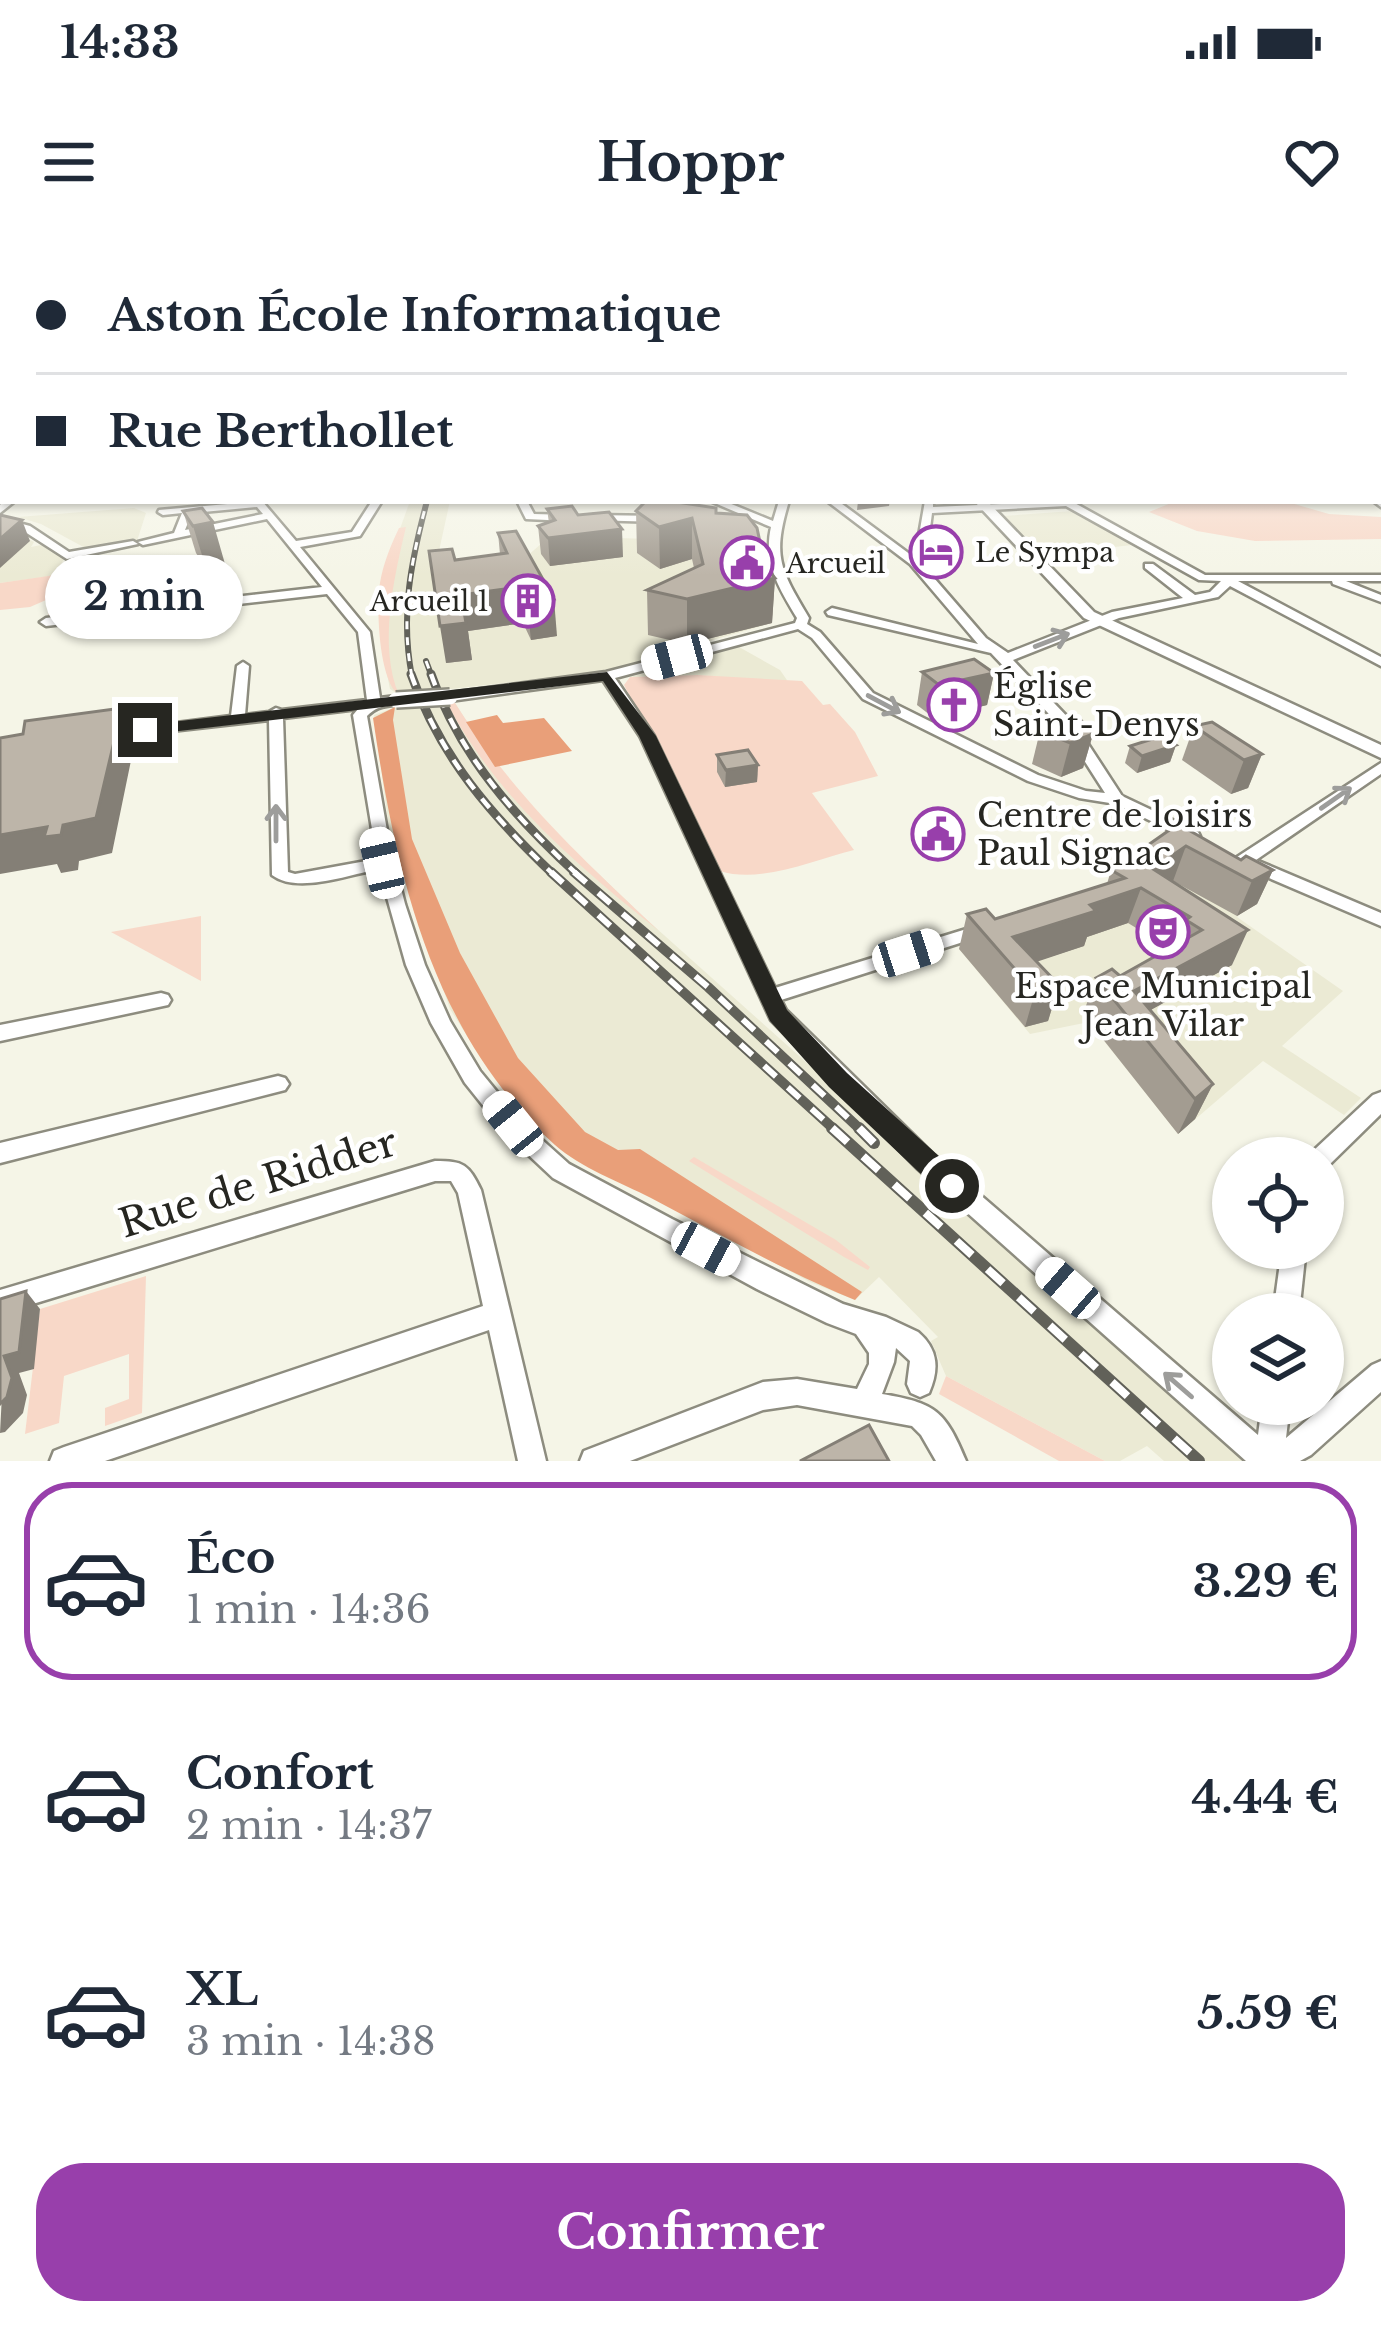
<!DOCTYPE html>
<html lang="fr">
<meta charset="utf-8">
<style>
:root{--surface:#fff;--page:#f6f6f7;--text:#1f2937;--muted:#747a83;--line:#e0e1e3;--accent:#983fab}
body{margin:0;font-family:"Libre Baskerville",serif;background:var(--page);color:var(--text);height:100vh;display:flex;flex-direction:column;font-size:45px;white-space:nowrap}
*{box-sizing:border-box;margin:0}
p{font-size:39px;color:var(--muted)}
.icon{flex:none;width:66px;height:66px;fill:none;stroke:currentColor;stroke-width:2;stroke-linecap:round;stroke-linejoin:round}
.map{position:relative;height:1221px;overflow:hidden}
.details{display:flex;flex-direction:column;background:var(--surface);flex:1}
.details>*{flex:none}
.banner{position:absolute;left:0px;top:0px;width:1383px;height:264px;box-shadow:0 3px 9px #0004;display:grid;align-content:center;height:264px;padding:0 36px;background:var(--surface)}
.buttons{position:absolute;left:1212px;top:897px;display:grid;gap:24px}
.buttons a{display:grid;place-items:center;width:132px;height:132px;border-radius:50%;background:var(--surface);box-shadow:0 3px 9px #0004;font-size:60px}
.end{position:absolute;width:54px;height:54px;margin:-27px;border:15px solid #262621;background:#fff;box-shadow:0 0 0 6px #fff}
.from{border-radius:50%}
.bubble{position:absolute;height:84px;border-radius:42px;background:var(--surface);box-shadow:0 3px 9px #0004;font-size:39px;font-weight:800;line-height:84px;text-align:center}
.car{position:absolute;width:36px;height:72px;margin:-36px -18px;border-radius:15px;box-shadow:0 0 9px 3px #0007;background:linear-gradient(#fff 24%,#345 0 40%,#fff 0 76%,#345 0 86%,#fff 0)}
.banner b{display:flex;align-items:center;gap:42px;height:114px;font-size:45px}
.banner b+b{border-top:3px solid var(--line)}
.banner i{width:30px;height:30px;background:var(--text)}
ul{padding:21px 0 0;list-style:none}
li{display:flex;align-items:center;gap:36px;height:198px;margin:0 24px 18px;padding:0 12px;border:6px solid transparent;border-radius:48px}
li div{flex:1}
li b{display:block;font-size:45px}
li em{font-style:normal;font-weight:800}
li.active{border-color:var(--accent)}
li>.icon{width:108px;height:108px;stroke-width:1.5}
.primary-button{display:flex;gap:24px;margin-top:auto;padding:24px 36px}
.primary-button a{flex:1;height:138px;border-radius:48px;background:var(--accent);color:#fff;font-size:48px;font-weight:800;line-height:138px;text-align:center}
.status{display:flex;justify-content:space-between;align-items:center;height:84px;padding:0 60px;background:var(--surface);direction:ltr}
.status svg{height:33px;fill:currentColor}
header{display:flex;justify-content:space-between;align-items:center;height:156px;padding:0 36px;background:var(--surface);font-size:54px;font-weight:800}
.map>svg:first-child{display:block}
.built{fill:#ebead4}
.green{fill:#f8d8c8}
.forest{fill:#e99f79}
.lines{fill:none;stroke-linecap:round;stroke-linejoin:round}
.minor-casing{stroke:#8d8c7f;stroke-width:5}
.major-casing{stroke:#8d8c7f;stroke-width:5}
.minor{fill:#fff;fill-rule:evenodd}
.major{fill:#fff;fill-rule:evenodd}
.rail-far3-casing{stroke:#616159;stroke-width:6}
.rail-far2-casing{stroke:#616159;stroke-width:9}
.rail-far1-casing{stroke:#616159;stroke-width:10}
.rail-casing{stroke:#616159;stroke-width:12}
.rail-far3{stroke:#fff;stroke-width:3;stroke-dasharray:8;stroke-linecap:butt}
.rail-far2{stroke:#fff;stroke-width:4.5;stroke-dasharray:12;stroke-linecap:butt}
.rail-far1{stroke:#fff;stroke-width:6;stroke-dasharray:16;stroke-linecap:butt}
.rail{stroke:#fff;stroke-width:8;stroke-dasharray:21;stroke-linecap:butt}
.minor-bridge-casing{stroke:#8d8c7f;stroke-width:20;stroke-linecap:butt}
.minor-bridge{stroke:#fff;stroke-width:15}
.wall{fill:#a39c91}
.shaded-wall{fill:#847f76}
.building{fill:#bdb5a9;stroke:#847f76;stroke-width:3}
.oneway{stroke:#9d9d9b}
.route{fill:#262621}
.labels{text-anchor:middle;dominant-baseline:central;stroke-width:9;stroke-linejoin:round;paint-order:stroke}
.far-poi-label{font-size:27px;fill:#262621;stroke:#fff;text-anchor:start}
.poi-label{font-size:33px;fill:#262621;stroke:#fff;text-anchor:start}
.near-street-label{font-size:39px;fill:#262621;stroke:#fff}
</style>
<div class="status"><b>14:33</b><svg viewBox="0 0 49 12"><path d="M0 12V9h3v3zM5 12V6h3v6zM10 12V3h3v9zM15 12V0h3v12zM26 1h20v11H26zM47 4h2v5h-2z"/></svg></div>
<header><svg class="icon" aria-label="menu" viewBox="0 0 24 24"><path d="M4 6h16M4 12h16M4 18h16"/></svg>Hoppr<svg class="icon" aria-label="heart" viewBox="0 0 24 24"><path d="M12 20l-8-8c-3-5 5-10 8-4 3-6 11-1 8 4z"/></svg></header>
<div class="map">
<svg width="1381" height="1221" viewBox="0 0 1381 1221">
<rect width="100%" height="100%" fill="#f5f5e7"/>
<!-- built -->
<g class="built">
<path d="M410 261H450L435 329 526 317 550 296 651 299 715 309 767 370 772 383 601 432 399 455 390 449 386 429 379 347Z"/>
<path d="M134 268 146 273 137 301 89 310 41 284 18 277Z"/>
<path d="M1073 271 1132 305 1042 315 1003 276Z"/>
<path d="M0 284 34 302 31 307 46 304 65 318 52 336 0 343Z"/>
<path d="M739 407 780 430 789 443 698 435 630 437Z"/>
<path d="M455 463 495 527 541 579 646 679 1252 1221H1164L1147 1206 1120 1221H1105L946 1136 931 1101 938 1097 879 1037 855 1060 810 1042 554 904 483 821 450 769 390 595 374 475 402 465Z"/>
<path d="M1166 618 1240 674 1237 677 1343 751 1282 806 1361 858 1344 875 1263 821 1178 894 1089 782 1030 794 959 709 1100 665 1175 712 1182 693Z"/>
</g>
<!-- green -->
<g class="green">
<path d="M1176 261H1284L1329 274 1381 277V299L1255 301 1197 291 1149 272Z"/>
<path d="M406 287C394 337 378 406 399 455 379 441 376 368 380 343 383 324 391 305 399 288Z"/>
<path d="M69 333 60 354 107 350 111 358 69 362 64 376 47 378 51 368 63 363 52 362 53 357 30 367 0 370V343Z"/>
<path d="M698 435 802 441 823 465 830 464 855 492 878 536 812 553 854 610C814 620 760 644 720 631L624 445 630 437Z"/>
<path d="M447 463H455C515 557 579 615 659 691 577 625 496 557 447 463Z"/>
<path d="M201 676V741L111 692Z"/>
<path d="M694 917 836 1000 870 1027 868 1030 844 1017 689 921Z"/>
<path d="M146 1036 142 1173 105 1186V1168L129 1159V1114L64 1136 59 1183 25 1194 40 1069Z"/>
<path d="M946 1136 1105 1221H1059L939 1154Z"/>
</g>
<!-- forest -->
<g class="forest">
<path d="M395 467 393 480 412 599 460 713 518 818 585 892 618 910 640 909 862 1052 855 1060C784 1031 718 993 651 958 620 942 581 928 555 905 432 795 396 634 373 478Z"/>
<path d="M497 475 503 483 544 478 572 511 495 527 466 482Z"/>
</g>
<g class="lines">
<!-- minor casing -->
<g class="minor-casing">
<g id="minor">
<rect x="0" y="178" width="3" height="5"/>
<path d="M1380 194 1381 195V201L1380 200Z"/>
<rect x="0" y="220" width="3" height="6"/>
<path d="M1380 259H1381V267L1373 261H1380Z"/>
<path d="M4 261H15L0 273V265Z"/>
<path d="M262 261 296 301 352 292 372 261H382L360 296 300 307 370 392 380 458 396 456 403 460C391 470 382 461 367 476L389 602 405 664 425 725 450 781 480 831 520 880 569 924 672 979 843 1064 886 1077 918 1092C939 1110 939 1130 929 1153L920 1157 911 1153 907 1144 910 1121 896 1108 894 1122 882 1154C935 1163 945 1170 966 1221H936L921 1195 912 1186 797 1165 763 1170 630 1221H580L584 1211 763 1142 797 1139 857 1149 869 1124V1113L856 1094 827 1083 757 1049 553 938 505 893 465 843 431 783 406 725 379 629C348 635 297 654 272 635L269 480 109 498 107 495 114 491 231 476 237 426 243 422 249 426 245 475 269 472 276 468 282 470 367 460 358 392 327 354 46 386 40 382 46 378 119 370C106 343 100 338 73 327L94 321 99 324 97 327 117 343 130 369 322 347 267 279 143 305 138 302 174 293 182 273 163 275 158 272 159 270ZM257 267 263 274 185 290 192 273ZM358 469 353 475 377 619 295 634 288 632 283 478Z"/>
<path d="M517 261H527L534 274 569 275 574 278 569 281 526 279Z"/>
<path d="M710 261H724L773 281 779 261H789C772 317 780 329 809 378L807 384 820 392 873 453 1038 535 1086 551 1105 553 1066 492 991 413 828 375 826 372 832 368 978 404 910 324 827 261H838L915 318 925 261H933V267L1071 261 1205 335H1381V341H1346L1381 355V362L1333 344 1332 341H1238L1381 417V426L1230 346 1218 357 1119 378 1013 420 1077 487 1122 556 1198 592 1200 596 1192 601 1116 564 1079 558 1028 541 863 459 812 398 798 389 615 438 654 496 775 748 973 687H985L988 691 985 695 781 760 786 770 934 915 1258 1195 1262 1164H1290L1286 1198 1372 1125 1381 1121V1152L1311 1215 1300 1221H1246L918 929 771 780 640 496 603 440 450 461 443 457 450 453 606 432 795 383 797 378C779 348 763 323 771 287ZM1066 266 1199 340 1221 341 1210 352 1195 355 1153 324H1145V328L1183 358 1112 372 1008 413 986 398 921 323 926 319 932 273Z"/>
<path d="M594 275 659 276 664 279 659 282 590 280V276Z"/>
<path d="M0 278 30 286 69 312 133 301 138 304 67 319 22 290 0 284Z"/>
<path d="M1381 523V534L1256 620 1381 673V686L1248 629 1246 626 1237 625 1235 621 1237 617Z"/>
<path d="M161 753 168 755 171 760 168 765 0 801V785Z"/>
<path d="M278 836 285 838 289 844 285 850 0 923V903Z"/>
<path d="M1381 852V874L1329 925 1323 927V918H1310L1313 911 1373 855Z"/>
<path d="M435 921C464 921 468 924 481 950L546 1221H518L489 1090 105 1221H50L54 1211 64 1207 483 1066 458 953 451 941H435L0 1074V1050Z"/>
<path d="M1282 1008H1306L1299 1074H1273Z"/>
</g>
</g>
<!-- major casing -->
<g class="major-casing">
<g id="major">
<path d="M0 164H3V169L0 170Z"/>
<rect x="1380" y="208" width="1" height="7"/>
<rect x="0" y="210" width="3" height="6"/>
<path d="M1381 225V232H1380V225Z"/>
<path d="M974 261H987L1094 372 1381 505V518L1084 378Z"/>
</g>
</g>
<!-- minor -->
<use href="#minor" class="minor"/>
<!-- major -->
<use href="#major" class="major"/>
<!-- rail-far3 casing -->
<g class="rail-far3-casing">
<g id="rail-far3">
<path d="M426 421 432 437"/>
<path d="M412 437C400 375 411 321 427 261"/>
</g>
</g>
<!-- rail-far2 casing -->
<g class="rail-far2-casing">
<g id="rail-far2">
<path d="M411 434C440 517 491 575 554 635"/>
<path d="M431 434C460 516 514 576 578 635"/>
</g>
</g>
<!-- rail-far1 casing -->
<g class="rail-far1-casing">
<g id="rail-far1">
<path d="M551 632 836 891"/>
<path d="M574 632 708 747 862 891"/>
</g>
</g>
<!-- rail casing -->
<g class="rail-casing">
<g id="rail">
<path d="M832 888 1199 1221"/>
<path d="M859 888 874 903"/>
</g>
</g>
<!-- rail-far3 -->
<use href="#rail-far3" class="rail-far3"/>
<!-- rail-far2 -->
<use href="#rail-far2" class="rail-far2"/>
<!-- rail-far1 -->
<use href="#rail-far1" class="rail-far1"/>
<!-- rail -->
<use href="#rail" class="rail"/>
<!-- minor-bridge casing -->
<g class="minor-bridge-casing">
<path id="minor-bridge" d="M396 460 450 457"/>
</g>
<!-- minor-bridge -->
<use href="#minor-bridge" class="minor-bridge"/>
</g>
<!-- wall -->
<g class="wall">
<path d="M547 269 578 275 623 317 550 326 541 314 538 286 549 283Z"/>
<path d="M183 271 225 324 206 328 196 313Z"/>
<path d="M636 271 716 273 775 338 772 383 687 404 648 395 647 350 694 328 692 319 660 329 637 313Z"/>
<path d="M498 293 557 396 531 400 523 383 468 391 472 420 446 423 500 314Z"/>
<path d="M922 432 994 433 987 465 934 478 917 465Z"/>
<path d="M1194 486 1262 514 1248 548 1231 554 1182 520Z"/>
<path d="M1040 491 1093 494 1083 528 1061 537 1032 524Z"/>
<path d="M1176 505 1170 522 1137 533 1125 523 1130 506Z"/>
<path d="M717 515 758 525 757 542 725 547 717 532Z"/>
<path d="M1178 584 1241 620 1273 630 1257 664 1237 676 1173 641 1232 725 1150 770 1213 844 1195 879 1178 894 1083 774 1096 738 1120 736 1169 708 1128 683 1087 697 1084 706 1037 721 1059 745 1048 781 1025 787 959 709 967 674 995 679 1107 644 1111 630 1125 626 1128 619Z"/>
</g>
<!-- shaded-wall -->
<g class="shaded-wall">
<path d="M858 261H890L889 266 857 270Z"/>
<path d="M692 278V319L660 329 659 287Z"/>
<path d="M22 280 30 301 0 328V299Z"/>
<path d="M213 282 225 324 206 328 193 286Z"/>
<path d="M622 289 623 317 550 326 548 298Z"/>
<path d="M775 338 772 383 687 404V359Z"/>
<path d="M519 347 523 383 468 391 472 420 446 423 440 386 461 355Z"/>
<path d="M554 359 557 396 531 400 527 363Z"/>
<path d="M994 433 987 465 934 478 939 445Z"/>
<path d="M122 468 135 501 112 613 79 621 78 630 61 633 57 624 0 634V595L63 585Z"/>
<path d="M1093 494 1083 528 1061 537 1070 503Z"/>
<path d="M1176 505 1170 522 1137 533 1142 516Z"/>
<path d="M1262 514 1248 548 1231 554 1244 520Z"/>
<path d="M758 525 757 542 725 547 726 530Z"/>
<path d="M1186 606 1173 641 1153 629Z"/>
<path d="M1273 630 1257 664 1237 676 1252 641Z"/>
<path d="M1141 648 1128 683 1087 697 1084 706 1015 729 1013 697 1090 665Z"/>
<path d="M1248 690 1232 725 1131 781 1134 751Z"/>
<path d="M1059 745 1048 781 1025 787 1035 752Z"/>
<path d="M1213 844 1195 879 1178 894 1195 859Z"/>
<path d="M26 1051 40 1069 34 1129 19 1133 27 1155 23 1173 5 1192 0 1193 4 1116Z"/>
</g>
<!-- building -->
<g class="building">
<path d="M646 261H670L716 268V273L747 275 757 288 765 326 775 338 687 359 647 350 703 324 692 278 659 287 636 271Z"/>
<path d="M572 266 578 275 609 272 622 289 548 298 538 286 555 280 547 269Z"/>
<path d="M202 268 213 282 193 286 183 271Z"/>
<path d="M0 275 22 280 0 299Z"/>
<path d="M516 291 554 359 527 363 519 347 461 355 466 383 440 386 429 311 452 309 455 320 507 313 498 293Z"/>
<path d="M974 419 994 433 939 445 922 432Z"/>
<path d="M122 468 96 578 63 585 61 595 44 597 47 587 0 595V498L23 494 25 481Z"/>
<path d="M1079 478 1093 494 1070 503 1040 491Z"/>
<path d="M1212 482 1262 514 1244 520 1194 486Z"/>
<path d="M1162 496 1176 505 1142 516 1130 506Z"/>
<path d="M748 510 758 525 726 530 717 515Z"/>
<path d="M1178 584 1241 620 1246 616 1273 630 1252 641 1186 606 1153 629 1248 690 1134 751 1213 844 1195 859 1096 738 1112 729 1120 736 1202 690 1186 680 1190 677 1141 648 1090 665 1096 671 1013 697 1059 745 1035 752 967 674 986 669 995 679 1125 638 1111 630 1136 623 1128 619Z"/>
<path d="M26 1051 19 1112 4 1116 12 1138 7 1157 0 1164V1059Z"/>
<path d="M869 1185 889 1221H800Z"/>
</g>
<!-- one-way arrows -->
<defs><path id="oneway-shaft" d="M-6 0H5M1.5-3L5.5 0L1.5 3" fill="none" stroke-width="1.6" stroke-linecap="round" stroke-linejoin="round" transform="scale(3)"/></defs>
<g class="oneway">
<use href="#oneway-shaft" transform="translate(1052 400) rotate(-21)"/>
<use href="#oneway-shaft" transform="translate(884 464) rotate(28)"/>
<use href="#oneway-shaft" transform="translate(1336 558) rotate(-35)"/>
<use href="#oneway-shaft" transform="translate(276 583) rotate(-90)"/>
<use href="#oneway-shaft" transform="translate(1178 1145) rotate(-139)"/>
</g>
<!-- sky -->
<linearGradient id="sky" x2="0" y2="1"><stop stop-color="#87ccdc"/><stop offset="0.49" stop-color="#fafaf4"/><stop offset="1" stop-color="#fafaf4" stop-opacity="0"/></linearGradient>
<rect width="1381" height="335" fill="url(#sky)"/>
<!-- route -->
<path class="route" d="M607 432 656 496 787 770 847 833 962 937 965 946 962 954H942L829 847 770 781 639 496 603 441 145 495 137 490 145 485Z"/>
<!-- icons -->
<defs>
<g id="hotel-ring" transform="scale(2.7)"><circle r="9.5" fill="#fff" stroke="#983fab" stroke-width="1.5"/><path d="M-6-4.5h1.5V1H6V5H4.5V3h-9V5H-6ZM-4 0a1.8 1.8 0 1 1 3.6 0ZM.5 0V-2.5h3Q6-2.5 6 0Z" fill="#983fab"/></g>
<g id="civic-ring" transform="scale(2.7)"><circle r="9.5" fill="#fff" stroke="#983fab" stroke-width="1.5"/><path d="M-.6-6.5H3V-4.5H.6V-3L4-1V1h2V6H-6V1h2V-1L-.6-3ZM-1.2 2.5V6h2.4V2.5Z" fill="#983fab"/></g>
<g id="building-ring" transform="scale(2.7)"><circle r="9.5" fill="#fff" stroke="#983fab" stroke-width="1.5"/><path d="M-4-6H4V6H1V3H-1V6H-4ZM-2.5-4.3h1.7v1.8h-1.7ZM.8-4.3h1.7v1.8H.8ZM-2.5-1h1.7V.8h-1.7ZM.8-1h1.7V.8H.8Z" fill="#983fab"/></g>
<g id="church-ring" transform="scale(2.7)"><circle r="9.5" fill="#fff" stroke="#983fab" stroke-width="1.5"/><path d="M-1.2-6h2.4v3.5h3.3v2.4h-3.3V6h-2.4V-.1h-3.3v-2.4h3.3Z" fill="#983fab"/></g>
<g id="theatre-ring" transform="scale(2.7)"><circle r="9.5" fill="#fff" stroke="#983fab" stroke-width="1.5"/><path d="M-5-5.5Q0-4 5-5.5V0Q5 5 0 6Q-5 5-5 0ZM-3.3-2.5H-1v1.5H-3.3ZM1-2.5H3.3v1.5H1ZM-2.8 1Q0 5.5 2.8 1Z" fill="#983fab"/></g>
</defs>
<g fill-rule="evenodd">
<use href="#hotel-ring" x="936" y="312"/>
<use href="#civic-ring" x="747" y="323"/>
<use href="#building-ring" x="528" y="361"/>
<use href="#church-ring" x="954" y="465"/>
<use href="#civic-ring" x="938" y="594"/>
<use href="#theatre-ring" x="1163" y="692"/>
</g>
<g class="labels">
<!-- far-poi labels -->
<g class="far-poi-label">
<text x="975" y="312">Le Sympa</text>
<text x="786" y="323">Arcueil</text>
<text x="489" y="361" text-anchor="end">Arcueil 1</text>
</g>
<!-- poi labels -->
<g class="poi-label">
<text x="993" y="446">Église<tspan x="993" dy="38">Saint-Denys</tspan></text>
<text x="977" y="575">Centre de loisirs<tspan x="977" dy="38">Paul Signac</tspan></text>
<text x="1163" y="746" text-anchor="middle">Espace Municipal<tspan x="1163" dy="38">Jean Vilar</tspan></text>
</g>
<!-- near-street labels -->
<g class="near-street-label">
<text transform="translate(258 943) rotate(-17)">Rue de Ridder</text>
</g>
</g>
</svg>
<div class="buttons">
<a><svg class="icon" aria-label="locate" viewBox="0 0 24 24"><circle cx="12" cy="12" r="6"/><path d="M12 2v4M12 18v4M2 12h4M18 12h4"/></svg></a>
<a><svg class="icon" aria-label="layers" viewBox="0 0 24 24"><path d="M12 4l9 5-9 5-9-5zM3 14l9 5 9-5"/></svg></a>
</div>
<i class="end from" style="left:952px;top:946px"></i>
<i class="end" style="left:145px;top:490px"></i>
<div class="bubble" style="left:45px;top:315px;width:198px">2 min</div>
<i class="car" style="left:677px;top:417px;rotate:255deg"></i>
<i class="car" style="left:382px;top:623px;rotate:347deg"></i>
<i class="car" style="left:908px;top:713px;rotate:72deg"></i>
<i class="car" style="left:513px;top:884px;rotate:321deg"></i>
<i class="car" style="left:706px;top:1009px;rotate:118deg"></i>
<i class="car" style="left:1068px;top:1048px;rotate:311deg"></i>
<div class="banner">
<b><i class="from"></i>Aston École Informatique</b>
<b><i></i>Rue Berthollet</b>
</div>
</div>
<section class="details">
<ul>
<li class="active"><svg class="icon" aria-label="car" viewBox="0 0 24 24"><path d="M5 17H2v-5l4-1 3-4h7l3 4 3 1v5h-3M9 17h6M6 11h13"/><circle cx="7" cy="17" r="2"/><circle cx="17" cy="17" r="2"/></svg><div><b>Éco</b><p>1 min · 14:36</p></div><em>3.29 €</em></li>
<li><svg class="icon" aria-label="car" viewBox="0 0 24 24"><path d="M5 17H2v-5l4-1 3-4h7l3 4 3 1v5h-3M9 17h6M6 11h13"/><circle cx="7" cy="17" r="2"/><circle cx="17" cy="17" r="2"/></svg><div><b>Confort</b><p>2 min · 14:37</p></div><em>4.44 €</em></li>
<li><svg class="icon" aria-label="car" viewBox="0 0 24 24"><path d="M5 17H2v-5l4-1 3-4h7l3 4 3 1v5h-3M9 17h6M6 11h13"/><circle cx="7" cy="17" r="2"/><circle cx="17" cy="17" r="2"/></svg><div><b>XL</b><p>3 min · 14:38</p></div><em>5.59 €</em></li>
</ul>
<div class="primary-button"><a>Confirmer</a></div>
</section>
